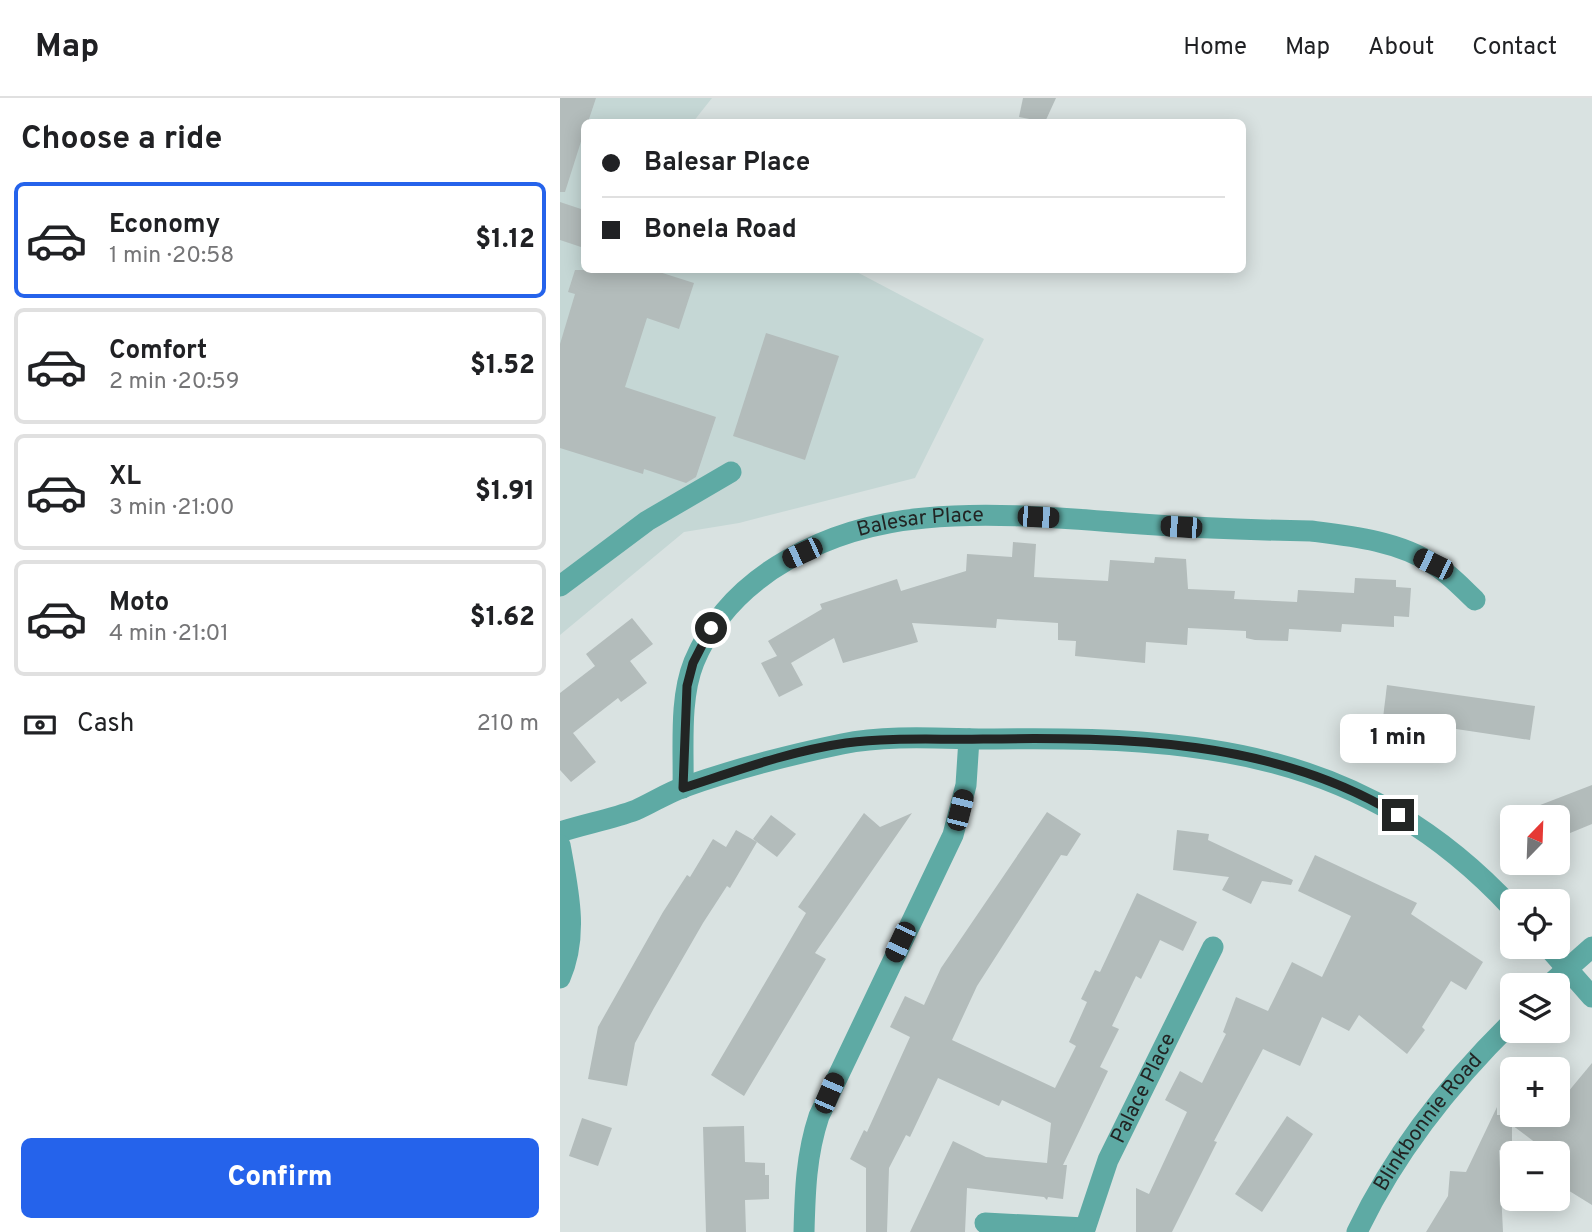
<!DOCTYPE html>
<meta charset="utf-8">
<style>
:root{--surface:#fff;--page:#f2f2f2;--text:#202124;--muted:#757577;--line:#e0e0e0;--accent:#2563eb}
body{margin:0;font-family:Overpass,sans-serif;background:var(--page);color:var(--text);height:100vh;display:flex;flex-direction:column;font-size:26px;white-space:nowrap}
*{box-sizing:border-box;margin:0}
p{font-size:23px;color:var(--muted)}
.icon{flex:none;width:38px;height:38px;fill:none;stroke:currentColor;stroke-width:2;stroke-linecap:round;stroke-linejoin:round}
.map{position:relative;flex:1;overflow:hidden}
.side{display:flex;flex-direction:column;background:var(--surface);width:560px}
.side>*{flex:none}
.hud{position:absolute;left:21px;top:21px;width:665px;height:154px;border-radius:10px;box-shadow:0 4px 18px #0003;display:grid;align-content:center;height:154px;padding:0 21px;background:var(--surface)}
.needle{width:46px;rotate:23deg}
.tools{position:absolute;left:940px;top:707px;display:grid;gap:14px}
.tools a{display:grid;place-items:center;width:70px;height:70px;border-radius:10px;background:var(--surface);box-shadow:0 4px 18px #0003;font-size:35px}
.end{position:absolute;width:32px;height:32px;margin:-16px;border:9px solid #222524;background:#fff;box-shadow:0 0 0 4px #fff}
.from{border-radius:50%}
.bubble{position:absolute;height:49px;border-radius:10px;background:var(--surface);box-shadow:0 4px 18px #0003;font-size:23px;font-weight:800;line-height:49px;text-align:center}
.car{position:absolute;width:21px;height:42px;margin:-21px -10px;border-radius:9px;box-shadow:0 0 5px 2px #0007;background:linear-gradient(#222 24%,#8ab4d8 0 40%,#222 0 76%,#8ab4d8 0 86%,#222 0)}
.hud b{display:flex;align-items:center;gap:24px;height:66px;font-size:26px}
.hud b+b{border-top:2px solid var(--line)}
.hud i{width:18px;height:18px;background:var(--text)}
ul{padding:0;list-style:none}
li{display:flex;align-items:center;gap:21px;height:116px;margin:0 14px 10px;padding:0 7px;border:4px solid var(--line);border-radius:10px}
li div{flex:1}
li b{display:block;font-size:26px}
li em{font-style:normal;font-weight:800}
li.active{border-color:var(--accent)}
li>.icon{width:63px;height:63px;stroke-width:1.5}
h2{padding:0 21px;font-size:32px;line-height:84px}
.pay{display:flex;align-items:center;gap:18px;height:77px;padding:0 21px;font-size:26px}
.pay p{margin-inline-start:auto}
.button{display:flex;gap:14px;margin-top:auto;padding:14px 21px}
.button a{flex:1;height:80px;border-radius:10px;background:var(--accent);color:#fff;font-size:28px;font-weight:800;line-height:80px;text-align:center}
header{display:flex;align-items:center;gap:42px;box-sizing:border-box;height:98px;padding:0 35px;background:var(--surface);border-bottom:2px solid var(--line)}
header strong{font-size:33px}
nav{display:flex;gap:38px;margin-inline-start:auto;font-size:24px}
main{display:flex;flex:1;min-height:0}
.map>svg:first-child{display:block}
.built{fill:#c5d7d5}
.building{fill:#b3bcbb}
.lines{fill:none;stroke-linecap:round;stroke-linejoin:round}
.minor{stroke:#5eaaa4;stroke-width:21}
.route{stroke:#222524;stroke-width:9}
.labels{text-anchor:middle;dominant-baseline:central;stroke-width:7;stroke-linejoin:round;paint-order:stroke}
.street-label{font-size:21px;fill:#222524;stroke:#d9e2e1}
</style>
<header>
<strong>Map</strong>
<nav><a>Home</a><a>Map</a><a>About</a><a>Contact</a></nav>
</header>
<main>
<section class="side">
<h2>Choose a ride</h2>
<ul>
<li class="active"><svg class="icon" aria-label="car" viewBox="0 0 24 24"><path d="M5 17H2v-5l4-1 3-4h7l3 4 3 1v5h-3M9 17h6M6 11h13"/><circle cx="7" cy="17" r="2"/><circle cx="17" cy="17" r="2"/></svg><div><b>Economy</b><p>1 min · 20:58</p></div><em>$1.12</em></li>
<li><svg class="icon" aria-label="car" viewBox="0 0 24 24"><path d="M5 17H2v-5l4-1 3-4h7l3 4 3 1v5h-3M9 17h6M6 11h13"/><circle cx="7" cy="17" r="2"/><circle cx="17" cy="17" r="2"/></svg><div><b>Comfort</b><p>2 min · 20:59</p></div><em>$1.52</em></li>
<li><svg class="icon" aria-label="car" viewBox="0 0 24 24"><path d="M5 17H2v-5l4-1 3-4h7l3 4 3 1v5h-3M9 17h6M6 11h13"/><circle cx="7" cy="17" r="2"/><circle cx="17" cy="17" r="2"/></svg><div><b>XL</b><p>3 min · 21:00</p></div><em>$1.91</em></li>
<li><svg class="icon" aria-label="car" viewBox="0 0 24 24"><path d="M5 17H2v-5l4-1 3-4h7l3 4 3 1v5h-3M9 17h6M6 11h13"/><circle cx="7" cy="17" r="2"/><circle cx="17" cy="17" r="2"/></svg><div><b>Moto</b><p>4 min · 21:01</p></div><em>$1.62</em></li>
</ul>
<div class="pay"><svg class="icon" aria-label="cash" viewBox="0 0 24 24"><path d="M3 7h18v10H3z"/><circle cx="12" cy="12" r="2"/></svg>Cash<p>210 m</p></div>
<div class="button"><a>Confirm</a></div>
</section>
<div class="map">
<svg width="1032" height="1134" viewBox="0 0 1032 1134">
<rect width="100%" height="100%" fill="#d9e2e1"/>
<!-- built -->
<path class="built" d="M0 0H152L133 24H24V172H293L424 241 355 380 179 425 124 434 0 537Z"/>
<!-- building -->
<g class="building">
<path d="M0 0H36L28 24H24V34L5 94H0Z"/>
<path d="M463 0H496L485 24 459 19Z"/>
<path d="M0 104 24 112V150L0 142Z"/>
<path d="M15 172H93L134 185 119 231 87 220 65 289 156 319 136 379 126 385 84 371 83 376 0 350V246L15 196 8 194Z"/>
<path d="M206 235 279 258 245 362 173 338Z"/>
<path d="M453 444 476 446 474 479 548 483 550 462 594 465 595 459 626 461 628 491 675 493 674 501 737 504 738 492 794 495 795 480 836 482V489L851 490 849 519 834 518V529L782 526 781 534 729 531 728 543 695 542 686 540V533L628 530 627 547 586 544 585 565 515 558 516 543 498 542V525L437 521 436 530 352 525 358 544 283 565 274 540 231 565 243 587 219 599 201 565 217 558 208 543 262 511 260 506 337 481 341 493 406 473 407 456 452 459Z"/>
<path d="M72 520 93 546 70 563 87 585 61 604 58 600 13 635 36 664 11 684 0 672V595L35 568 26 556Z"/>
<path d="M827 587 975 608 970 642 823 620Z"/>
<path d="M1032 687V726L998 740V719H949Z"/>
<path d="M487 714 521 736 507 758 501 757 417 888 392 942 495 990 516 948 509 944 527 904 521 901 535 872 540 874 577 795 637 824 623 853 600 842 581 881 576 878 552 928 559 931 540 969 548 973 503 1067H507L503 1101 488 1099 487 1102 484 1099 407 1090 405 1134H350L393 1043 426 1059 487 1065 491 1025 442 1002 439 1008 378 980 350 1039 346 1037 329 1070 327 1134H306V1070L290 1061 304 1032 307 1034 350 939 330 929 345 898 364 907 381 870Z"/>
<path d="M304 715 320 729 352 715 255 855 266 861 184 998 151 977 246 815 238 809Z"/>
<path d="M211 717 236 736 217 759 193 741Z"/>
<path d="M176 732 197 744 170 790 167 788 143 825 94 910 75 945 67 988 28 981 38 929 103 814 127 777 130 779 153 741 166 749Z"/>
<path d="M617 732 649 736 648 742 733 782 731 787 702 783 691 806 662 792 669 779 613 772Z"/>
<path d="M755 757 857 805 851 816 923 864 906 892 891 883 862 929 865 932 847 956 799 917 789 933 762 919 740 968 703 951 654 1043 657 1044 612 1134H576V1090L589 1096 627 1014 605 1002 620 973 642 985 666 936 663 934 676 899 708 913 732 864 762 879 791 818 738 793Z"/>
<path d="M1032 965V1107L998 1086V1055H989L952 1027V1057L939 1052 943 1134H866L888 1098 890 1073 906 1074 937 1009V1017H998V1006Z"/>
<path d="M727 1018 753 1036 702 1114 675 1096Z"/>
<path d="M22 1020 52 1030 38 1068 9 1058Z"/>
<path d="M184 1028 185 1064 205 1065V1077H209V1101L185 1102 186 1134H146L143 1029Z"/>
</g>
<g class="lines">
<!-- minor -->
<g class="minor">
<path d="M0 488 87 423 171 374"/>
<path id="s1" d="M123 690C124 650 119 601 134 564 171 474 272 428 365 420 436 413 510 421 581 426 638 430 694 432 751 433 791 438 838 443 873 466 889 475 902 490 915 502"/>
<path d="M0 734C25 726 52 721 76 712 92 705 107 695 124 689 175 671 229 657 282 646 331 636 385 641 434 641 638 638 805 652 952 810"/>
<path d="M0 747C8 791 19 837 0 880"/>
<path d="M988 849 1032 899"/>
<path d="M989 887 1032 849"/>
<path d="M425 1125 525 1130"/>
<path d="M244 1134C245 1094 246 1057 259 1018L393 737 406 687 409 641"/>
<path id="s2" d="M524 1134 548 1062 653 849"/>
<path id="s3" d="M797 1134C835 1054 889 986 952 924"/>
</g>
</g>
<g class="lines">
<!-- route -->
<path class="route" d="M151 530 133 565 127 588 123 690C176 673 230 653 286 645 331 639 378 642 423 641 565 639 713 641 838 717"/>
</g>
<g class="labels">
<!-- street labels -->
<g class="street-label">
<text stroke="none"><textPath href="#s1" startOffset="408">Balesar Place</textPath></text>
<text stroke="none"><textPath href="#s2" startOffset="156">Palace Place</textPath></text>
<text stroke="none"><textPath href="#s3" startOffset="131">Blinkbonnie Road</textPath></text>
</g>
</g>
</svg>
<div class="tools">
<a><svg class="needle" viewBox="-14 -14 28 28"><path d="M0-13l5 13h-10z" fill="#e53935"/><path d="M0 13l5-13h-10z" fill="#757577"/></svg></a>
<a><svg class="icon" aria-label="locate" viewBox="0 0 24 24"><circle cx="12" cy="12" r="6"/><path d="M12 2v4M12 18v4M2 12h4M18 12h4"/></svg></a>
<a><svg class="icon" aria-label="layers" viewBox="0 0 24 24"><path d="M12 4l9 5-9 5-9-5zM3 14l9 5 9-5"/></svg></a>
<a>+</a>
<a>−</a>
</div>
<i class="end from" style="left:151px;top:530px"></i>
<i class="end" style="left:838px;top:717px"></i>
<div class="bubble" style="left:780px;top:616px;width:116px">1 min</div>
<i class="car" style="left:478px;top:419px;rotate:93deg"></i>
<i class="car" style="left:621px;top:429px;rotate:274deg"></i>
<i class="car" style="left:242px;top:455px;rotate:245deg"></i>
<i class="car" style="left:873px;top:466px;rotate:296deg"></i>
<i class="car" style="left:400px;top:712px;rotate:14deg"></i>
<i class="car" style="left:340px;top:844px;rotate:205deg"></i>
<i class="car" style="left:269px;top:995px;rotate:23deg"></i>
<div class="hud">
<b><i class="from"></i>Balesar Place</b>
<b><i></i>Bonela Road</b>
</div>
</div>
</main>
